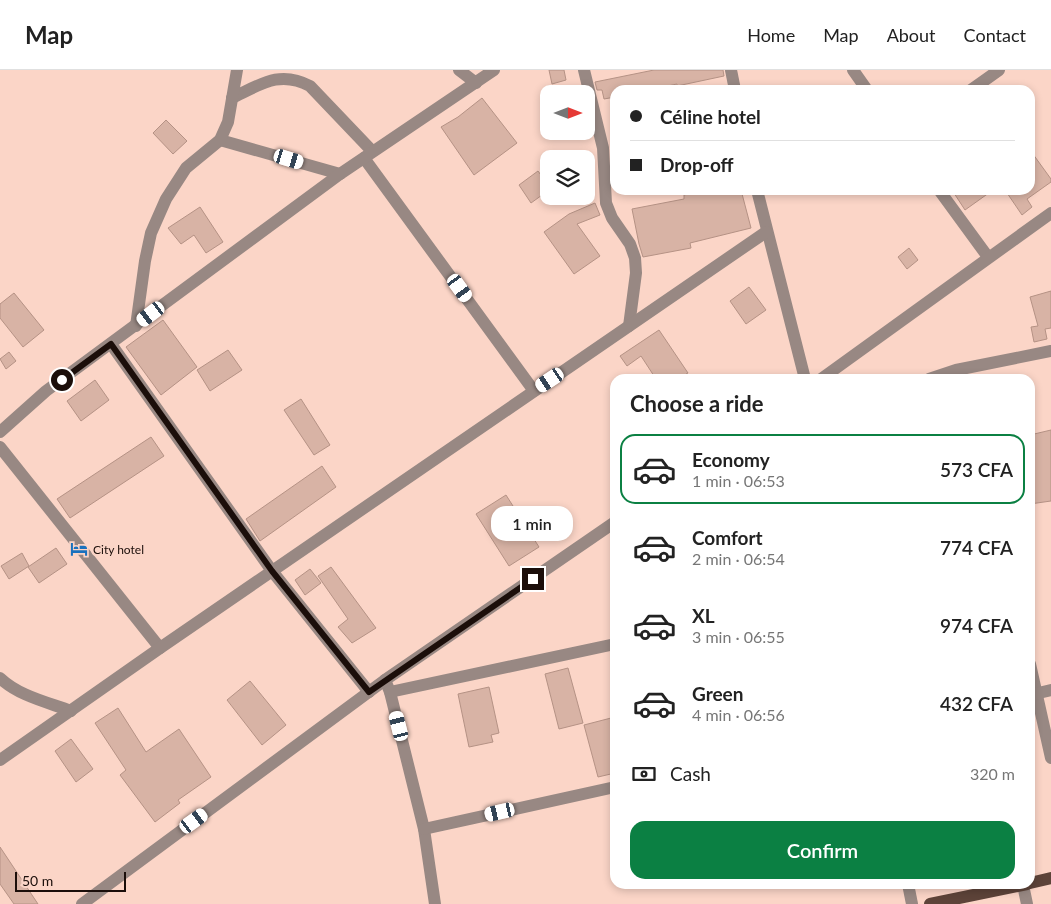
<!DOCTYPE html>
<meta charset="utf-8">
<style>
:root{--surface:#fff;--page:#f2f2f2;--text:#222;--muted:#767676;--line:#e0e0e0;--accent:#0b8043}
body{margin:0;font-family:Lato,sans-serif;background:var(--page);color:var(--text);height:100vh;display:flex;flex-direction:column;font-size:19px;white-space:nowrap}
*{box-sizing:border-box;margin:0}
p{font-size:16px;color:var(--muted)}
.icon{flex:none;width:28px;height:28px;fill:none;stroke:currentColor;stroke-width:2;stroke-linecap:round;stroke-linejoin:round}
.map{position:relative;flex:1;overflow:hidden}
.details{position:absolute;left:610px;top:304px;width:425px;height:515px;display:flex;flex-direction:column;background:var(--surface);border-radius:15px;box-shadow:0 2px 8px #0003}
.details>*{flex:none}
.hud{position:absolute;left:610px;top:15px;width:425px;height:110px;border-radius:15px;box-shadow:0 2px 8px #0003;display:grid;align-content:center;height:110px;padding:0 20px;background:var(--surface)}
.needle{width:32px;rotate:90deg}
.fabs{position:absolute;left:540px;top:15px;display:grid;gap:10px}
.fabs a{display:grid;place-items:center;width:55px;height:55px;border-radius:10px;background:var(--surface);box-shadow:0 2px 8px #0003;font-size:25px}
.scale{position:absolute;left:15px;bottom:12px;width:111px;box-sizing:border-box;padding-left:5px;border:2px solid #1b0e0a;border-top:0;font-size:14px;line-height:18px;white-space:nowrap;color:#1b0e0a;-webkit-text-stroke:4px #fbd5c7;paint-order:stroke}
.end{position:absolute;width:22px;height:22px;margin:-11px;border:6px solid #1b0e0a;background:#fff;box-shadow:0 0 0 2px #fff}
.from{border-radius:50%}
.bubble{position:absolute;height:35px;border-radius:15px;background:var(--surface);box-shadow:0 2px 8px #0003;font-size:16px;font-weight:600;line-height:35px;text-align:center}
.car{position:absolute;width:15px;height:30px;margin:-15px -8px;border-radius:6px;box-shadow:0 0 4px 1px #0007;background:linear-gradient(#fff 24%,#345 0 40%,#fff 0 76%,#345 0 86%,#fff 0)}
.hud b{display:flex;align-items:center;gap:18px;height:48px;font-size:19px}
.hud b+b{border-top:1px solid var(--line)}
.hud i{width:12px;height:12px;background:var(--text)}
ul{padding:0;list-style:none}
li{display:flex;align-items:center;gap:15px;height:70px;margin:0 10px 8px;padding:0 10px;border:2px solid transparent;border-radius:15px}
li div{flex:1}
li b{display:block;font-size:19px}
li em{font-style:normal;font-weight:600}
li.current{border-color:var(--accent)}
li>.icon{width:45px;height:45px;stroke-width:1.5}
h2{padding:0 20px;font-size:22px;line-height:60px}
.pay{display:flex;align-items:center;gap:12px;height:55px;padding:0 20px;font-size:19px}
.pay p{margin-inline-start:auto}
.button{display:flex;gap:10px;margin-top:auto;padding:10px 20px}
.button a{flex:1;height:58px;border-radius:15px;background:var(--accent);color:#fff;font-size:20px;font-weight:600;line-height:58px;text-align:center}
header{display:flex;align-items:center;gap:30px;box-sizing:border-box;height:70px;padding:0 25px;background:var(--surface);border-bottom:1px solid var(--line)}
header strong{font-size:24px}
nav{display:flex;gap:28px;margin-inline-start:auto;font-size:18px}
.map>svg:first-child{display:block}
.building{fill:#d8b3a5;stroke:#b59285}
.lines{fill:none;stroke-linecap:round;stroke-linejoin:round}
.minor{stroke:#988883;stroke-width:12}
.primary{stroke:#5d4339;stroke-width:12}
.route{stroke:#1b0e0a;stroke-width:6}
.labels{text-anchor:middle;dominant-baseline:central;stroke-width:5;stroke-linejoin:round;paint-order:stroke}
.poi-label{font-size:12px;fill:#1b0e0a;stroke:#fbd5c7;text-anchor:start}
</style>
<header>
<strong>Map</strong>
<nav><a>Home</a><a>Map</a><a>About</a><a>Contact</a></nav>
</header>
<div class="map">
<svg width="1051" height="834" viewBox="0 0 1051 834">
<rect width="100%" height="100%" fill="#fbd5c7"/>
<!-- building -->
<g class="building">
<path d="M549 0H564L566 10 552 14Z"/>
<path d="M654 0H723L724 6 677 16V14L649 20H615V27L604 29 602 20H597L595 12Z"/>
<path d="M482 28 517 73 474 105 441 57 458 47Z"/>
<path d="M166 50 187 71 173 84 153 63Z"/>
<path d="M1030 80 1051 109V112L1027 129 1032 137 1022 145 1005 120H1030Z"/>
<path d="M538 101 549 116V120L531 133 519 115Z"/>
<path d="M705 120H741L751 158 690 173 691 178 643 187 639 174 632 139 684 129V125Z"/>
<path d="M952 120H993L965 140Z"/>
<path d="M595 133 600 145 577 154 600 186 574 204 544 162 569 144Z"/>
<path d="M200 137 223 172 206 183 194 165 181 174 168 158Z"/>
<path d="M909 178 918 190 907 199 898 187Z"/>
<path d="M749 217 766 240 746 254 730 231Z"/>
<path d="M1051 221V258L1045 259 1047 269 1034 272 1031 257 1038 256 1030 227Z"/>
<path d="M14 223 44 260 23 277 0 248V234Z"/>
<path d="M163 250 197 297 161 325 126 277Z"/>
<path d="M659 260 688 303 686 304 689 309H656L641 286 627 296 620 286Z"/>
<path d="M228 280 242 300 210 321 197 300Z"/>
<path d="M9 282 16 291 6 299 0 289Z"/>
<path d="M95 310 109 330 81 351 67 331Z"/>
<path d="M301 329 330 375 314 385 284 340Z"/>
<path d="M1051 360V431L1030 434V365Z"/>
<path d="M151 367 164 386 70 448 57 429Z"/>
<path d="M322 396 336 417 260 471 246 449Z"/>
<path d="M506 425 539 477 509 496 476 444Z"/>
<path d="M56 478 67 494 39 513 28 497Z"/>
<path d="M22 483 29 496 9 509 1 496Z"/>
<path d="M331 497 376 558 352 573 338 557 348 549 318 506Z"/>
<path d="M310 499 321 513 305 525 295 510Z"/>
<path d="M568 598 583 653 559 659 545 604Z"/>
<path d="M250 611 286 655 262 675 227 630Z"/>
<path d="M489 617 499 663 491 665 493 672 469 677 458 624Z"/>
<path d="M118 638 146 682 179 659 211 707 178 730 180 733 155 752 120 705 126 700 95 653Z"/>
<path d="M611 648 615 664V703L598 707 584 655Z"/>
<path d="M71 669 93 699 76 712 55 681Z"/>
<path d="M0 777 38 834H14L0 814Z"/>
</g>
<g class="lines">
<!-- minor -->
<g class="minor">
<path d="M459 0 476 13"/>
<path d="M584 0 603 78 606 133 612 148 630 174 635 188 636 203 629 256"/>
<path d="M731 0 735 20"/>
<path d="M853 0 867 20"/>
<path d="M971 20 999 0"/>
<path d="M232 28C261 14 280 0 310 16L372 81"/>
<path d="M220 70 340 104"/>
<path d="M364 88 534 321"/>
<path d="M757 120 805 309"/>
<path d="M939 120 988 187"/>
<path d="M136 256 145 191 151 163 166 129 186 98 220 70 228 52 237 0"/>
<path d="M111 274 272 501 369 622"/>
<path d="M821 309 1051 143"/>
<path d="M929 309 956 300 1051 281"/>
<path d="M0 362 46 321 340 104 494 0"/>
<path d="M0 377 160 578"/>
<path d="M1030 594 1051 688"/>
<path d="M0 608C19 626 47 632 71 641"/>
<path d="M385 610 390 622 424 759 435 834"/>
<path d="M390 622 615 574"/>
<path d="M1030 625 1051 620"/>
<path d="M0 690 160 578 766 162"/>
<path d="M424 759 615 717"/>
<path d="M908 814 912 834"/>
<path d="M1023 815 1027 834"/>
<path d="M82 834 385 610 615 452"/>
</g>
<!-- primary -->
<g class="primary">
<path d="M1030 813 1051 808"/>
<path d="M930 834 1027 814"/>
</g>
</g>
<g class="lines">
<!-- route -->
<path class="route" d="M62 310 111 274 272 501 369 622 533 509"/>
</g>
<!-- icons -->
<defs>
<g id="hotel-bare" transform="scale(1.35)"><path d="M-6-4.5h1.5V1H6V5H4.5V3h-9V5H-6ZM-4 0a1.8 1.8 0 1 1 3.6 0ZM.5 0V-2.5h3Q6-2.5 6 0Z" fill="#1971be" stroke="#fbd5c7" stroke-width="2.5" paint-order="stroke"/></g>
</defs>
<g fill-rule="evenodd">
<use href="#hotel-bare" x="79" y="479"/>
</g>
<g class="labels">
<!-- poi labels -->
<g class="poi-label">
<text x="93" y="479">City hotel</text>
</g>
</g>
</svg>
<div class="fabs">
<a><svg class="needle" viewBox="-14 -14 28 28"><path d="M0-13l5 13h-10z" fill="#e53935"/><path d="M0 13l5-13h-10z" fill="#767676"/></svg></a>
<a><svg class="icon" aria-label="layers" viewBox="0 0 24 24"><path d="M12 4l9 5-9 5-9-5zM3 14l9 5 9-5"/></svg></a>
</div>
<div class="scale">50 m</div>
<i class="end from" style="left:62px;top:310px"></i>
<i class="end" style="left:533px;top:509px"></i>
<div class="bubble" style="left:491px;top:436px;width:82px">1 min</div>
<i class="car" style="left:289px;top:89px;rotate:107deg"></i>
<i class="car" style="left:460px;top:218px;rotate:144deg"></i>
<i class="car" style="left:151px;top:244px;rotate:233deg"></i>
<i class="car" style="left:550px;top:310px;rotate:236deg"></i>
<i class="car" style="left:399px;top:656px;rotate:346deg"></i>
<i class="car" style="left:500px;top:742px;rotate:257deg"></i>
<i class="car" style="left:194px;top:751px;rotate:54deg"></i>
<div class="hud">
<b><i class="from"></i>Céline hotel</b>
<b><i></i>Drop-off</b>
</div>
<section class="details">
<h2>Choose a ride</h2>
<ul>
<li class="current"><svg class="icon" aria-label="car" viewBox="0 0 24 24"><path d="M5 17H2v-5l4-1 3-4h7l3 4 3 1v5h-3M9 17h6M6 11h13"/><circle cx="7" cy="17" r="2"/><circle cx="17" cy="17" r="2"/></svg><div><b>Economy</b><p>1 min · 06:53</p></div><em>573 CFA</em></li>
<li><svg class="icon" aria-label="car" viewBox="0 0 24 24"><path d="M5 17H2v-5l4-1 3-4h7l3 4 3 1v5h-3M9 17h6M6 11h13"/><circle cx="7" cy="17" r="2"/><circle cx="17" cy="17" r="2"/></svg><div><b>Comfort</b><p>2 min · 06:54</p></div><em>774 CFA</em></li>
<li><svg class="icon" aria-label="car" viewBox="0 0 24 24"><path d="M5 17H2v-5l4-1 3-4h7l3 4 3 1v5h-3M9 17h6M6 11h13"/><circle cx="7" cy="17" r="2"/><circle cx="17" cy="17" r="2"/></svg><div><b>XL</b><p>3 min · 06:55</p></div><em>974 CFA</em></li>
<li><svg class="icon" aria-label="car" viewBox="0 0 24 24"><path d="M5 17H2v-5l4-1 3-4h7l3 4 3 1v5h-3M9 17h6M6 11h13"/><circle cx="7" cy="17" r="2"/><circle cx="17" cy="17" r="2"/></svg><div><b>Green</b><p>4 min · 06:56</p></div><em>432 CFA</em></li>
</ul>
<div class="pay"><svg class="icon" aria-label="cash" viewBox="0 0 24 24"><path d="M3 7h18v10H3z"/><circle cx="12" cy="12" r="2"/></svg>Cash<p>320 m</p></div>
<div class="button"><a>Confirm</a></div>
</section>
</div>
